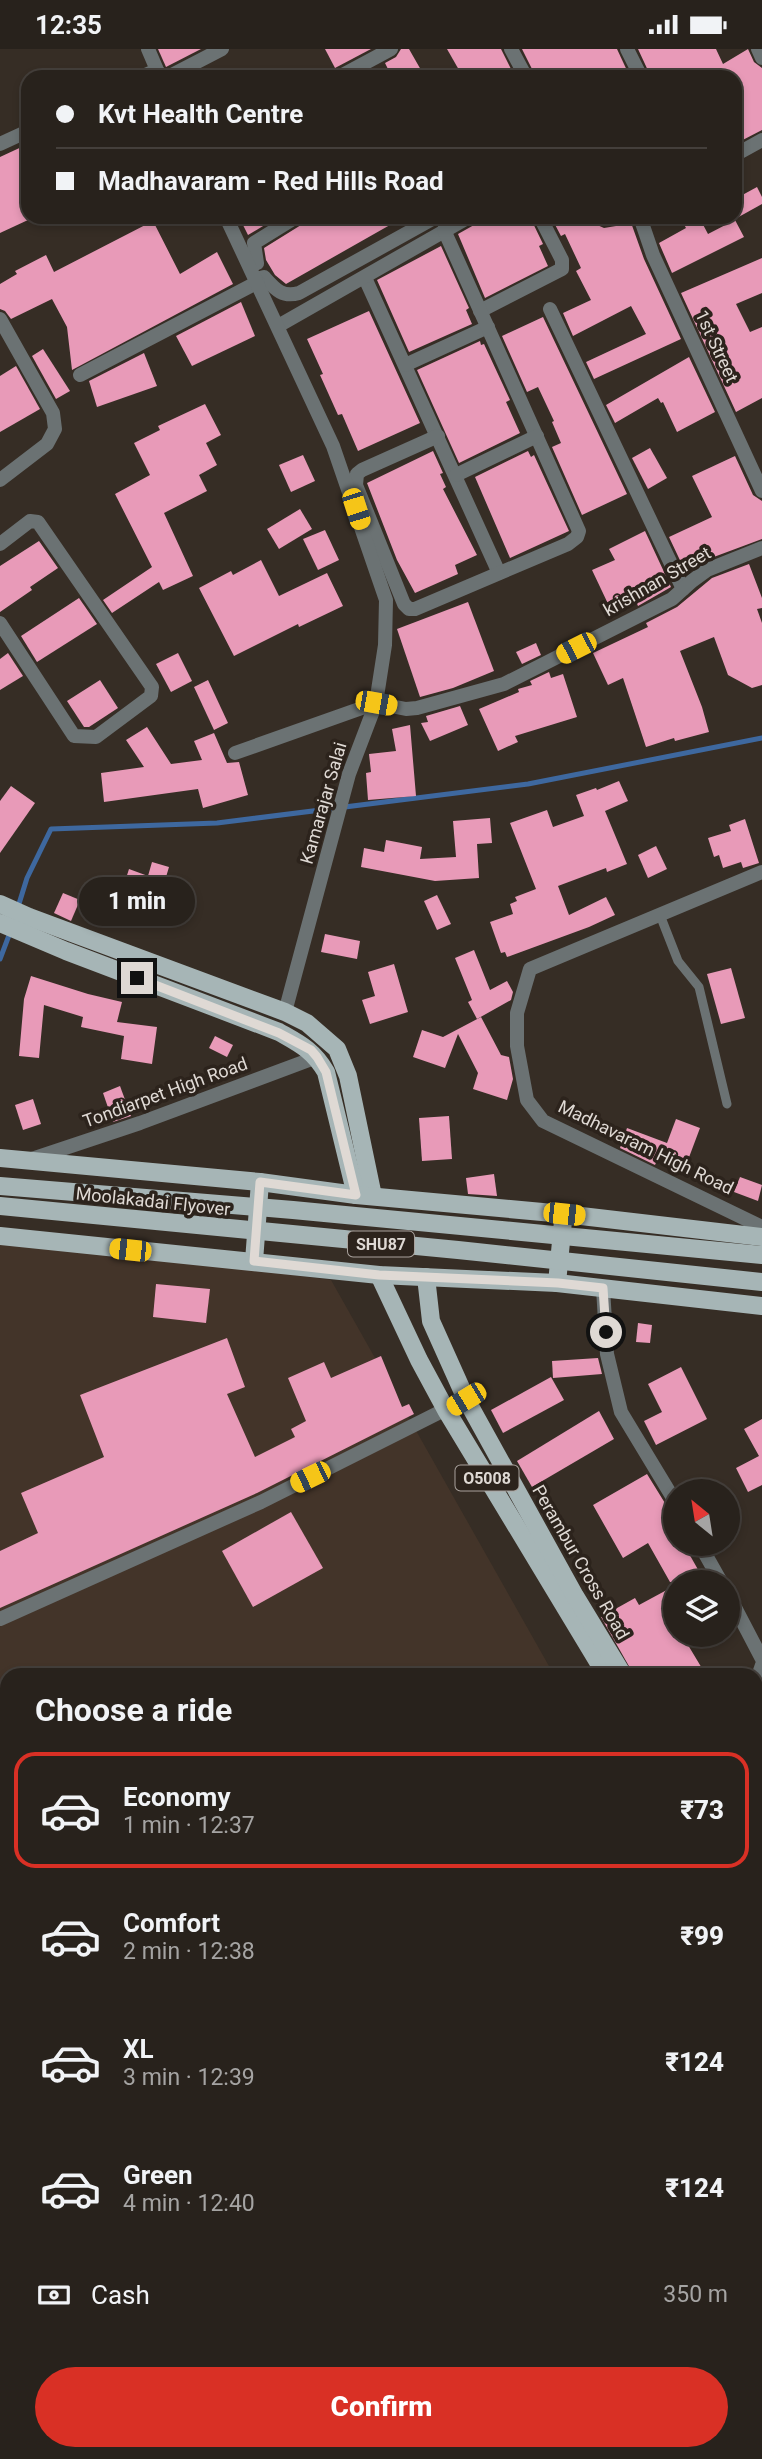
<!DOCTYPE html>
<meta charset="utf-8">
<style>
:root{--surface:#28221c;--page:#302a25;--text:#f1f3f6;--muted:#a5a4a3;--line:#443f3b;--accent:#d93025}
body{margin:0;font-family:Roboto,sans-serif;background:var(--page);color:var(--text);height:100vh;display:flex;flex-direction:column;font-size:26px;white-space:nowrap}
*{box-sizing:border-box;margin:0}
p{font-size:23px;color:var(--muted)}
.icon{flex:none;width:38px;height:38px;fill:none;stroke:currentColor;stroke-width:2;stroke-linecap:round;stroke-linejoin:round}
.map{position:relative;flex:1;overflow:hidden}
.side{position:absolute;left:0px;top:1619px;width:763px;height:793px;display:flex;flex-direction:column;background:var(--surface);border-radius:21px 21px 0 0;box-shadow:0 4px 10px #0003,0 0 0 2px var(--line)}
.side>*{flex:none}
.guide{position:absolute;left:21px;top:21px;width:721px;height:154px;border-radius:21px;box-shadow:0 4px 10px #0003,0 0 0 2px var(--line);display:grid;align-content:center;height:154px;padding:0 35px;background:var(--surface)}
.needle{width:46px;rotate:330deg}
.tools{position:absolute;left:663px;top:1430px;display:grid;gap:14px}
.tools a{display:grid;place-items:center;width:77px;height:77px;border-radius:50%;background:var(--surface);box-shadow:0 4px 10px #0003,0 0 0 2px var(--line);font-size:35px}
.end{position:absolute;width:32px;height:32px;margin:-16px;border:9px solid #dfd9d4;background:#111;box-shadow:0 0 0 4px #111}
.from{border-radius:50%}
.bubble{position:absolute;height:49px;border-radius:24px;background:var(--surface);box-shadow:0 4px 10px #0003,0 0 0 2px var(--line);font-size:23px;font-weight:800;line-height:49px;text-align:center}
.car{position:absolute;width:21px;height:42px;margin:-21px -10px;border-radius:9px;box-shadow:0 0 5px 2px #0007;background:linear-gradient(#f5c518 24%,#345 0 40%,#f5c518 0 76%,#345 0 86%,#f5c518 0)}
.guide b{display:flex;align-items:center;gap:24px;height:66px;font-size:26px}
.guide b+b{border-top:2px solid var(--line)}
.guide i{width:18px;height:18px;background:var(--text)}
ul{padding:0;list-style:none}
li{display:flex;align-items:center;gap:21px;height:116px;margin:0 14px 10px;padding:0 21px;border:4px solid transparent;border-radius:21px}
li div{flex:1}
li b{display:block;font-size:26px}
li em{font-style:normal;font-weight:800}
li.active{border-color:var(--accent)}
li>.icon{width:63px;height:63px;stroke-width:1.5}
h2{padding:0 35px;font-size:32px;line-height:84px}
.pay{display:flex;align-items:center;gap:18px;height:77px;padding:0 35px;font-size:26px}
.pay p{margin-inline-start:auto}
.cta{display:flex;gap:14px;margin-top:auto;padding:14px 35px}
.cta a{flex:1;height:80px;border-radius:42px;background:var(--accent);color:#fff;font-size:28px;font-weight:800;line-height:80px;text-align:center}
.status{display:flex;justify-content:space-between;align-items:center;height:49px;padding:0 35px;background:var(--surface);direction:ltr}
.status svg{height:19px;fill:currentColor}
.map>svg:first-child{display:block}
.built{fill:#433429}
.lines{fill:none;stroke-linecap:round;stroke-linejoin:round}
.stream{stroke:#3e689f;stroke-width:5}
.building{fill:#e89ab8}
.service{stroke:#6b7273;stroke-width:9}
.minor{stroke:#6b7273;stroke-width:14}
.tertiary{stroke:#6b7273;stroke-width:14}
.primary{stroke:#a6b5b6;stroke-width:18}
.primary-bridge{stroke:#a6b5b6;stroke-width:18}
.route{stroke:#dfd9d4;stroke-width:9}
.labels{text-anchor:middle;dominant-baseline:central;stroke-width:7;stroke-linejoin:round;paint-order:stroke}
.shield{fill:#2c231c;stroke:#a9a29d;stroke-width:2}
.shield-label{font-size:16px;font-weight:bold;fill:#dfd9d4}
.street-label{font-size:18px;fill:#dfd9d4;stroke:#2c231c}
</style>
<div class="status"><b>12:35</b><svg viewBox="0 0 49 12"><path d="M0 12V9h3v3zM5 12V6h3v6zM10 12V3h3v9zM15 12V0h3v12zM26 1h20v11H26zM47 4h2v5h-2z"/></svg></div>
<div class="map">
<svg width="762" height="2410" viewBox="0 0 762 2410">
<rect width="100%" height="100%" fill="#362d25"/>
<!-- built -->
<path class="built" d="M0 1187 331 1231 554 1626H7V2404H756V1884L762 1891V2410H0Z"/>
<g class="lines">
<!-- stream -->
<g class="stream">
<path d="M18 858 27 829 51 780 217 774 528 735 762 689"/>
<path d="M0 910 11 881"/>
</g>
</g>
<!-- building -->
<g class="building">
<path d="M158 0H201L166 18Z"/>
<path d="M325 0H371L335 19Z"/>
<path d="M401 0H409L425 28H392L385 14 396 8Z"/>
<path d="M447 0H501L515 28H463Z"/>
<path d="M522 0H617L630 28H536Z"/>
<path d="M638 0H716L723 15 748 0 754 13 762 19V81L735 95V66L741 63 735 52V28H651Z"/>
<path d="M28 95V171L0 184V108Z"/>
<path d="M757 138 762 148V155L735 170V150Z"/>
<path d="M239 168H278L248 186Z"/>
<path d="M306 168H404L286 235 275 226 266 211 264 199 301 176Z"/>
<path d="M480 168H530L543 195 539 197 548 217 485 249 458 185 474 176Z"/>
<path d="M551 168H592L595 175 604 179 616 177 621 175 623 168H629L644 210 681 290 594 330 586 313 646 285 631 257 573 287 563 264 591 251 576 222 581 219 565 185 561 187Z"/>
<path d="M680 168H699L708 185 735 171 744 188 672 224 659 194 686 179Z"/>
<path d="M153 172 180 225 217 203 233 235 72 321 67 278 52 250 11 270 5 262 0 260V235L17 225 15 222 46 206 54 223Z"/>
<path d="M441 197 469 259 466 261 472 275 409 303 377 231Z"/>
<path d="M762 209V244L736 255 750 283 762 278V349L736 363 681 244Z"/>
<path d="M241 253 255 287 192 317 176 287Z"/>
<path d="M369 262 420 374 358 402 342 365 338 366 320 326 323 325 307 290Z"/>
<path d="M543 268 627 445 582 466 552 398 561 394 552 373 554 372 538 338 527 343 502 287Z"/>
<path d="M480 292 481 296 484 295 510 351 506 353 520 384 459 414 417 321Z"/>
<path d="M43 300 70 342 56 350 32 307Z"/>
<path d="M144 304 157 337 97 358 89 332Z"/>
<path d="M689 308 715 363 677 383 663 353 661 354 658 349 615 374 606 356Z"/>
<path d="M16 317 40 360 0 383V327Z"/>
<path d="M205 355 221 386 206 394 217 416 199 426 207 442 164 464 193 527 163 541 159 533 112 564 103 551 152 518 115 445 150 426 134 394 160 381 158 377Z"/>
<path d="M650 399 667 429 648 440 632 409Z"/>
<path d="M433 402 443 424 440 425 446 438 443 440 477 506 455 516 458 525 415 544 397 511 367 434Z"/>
<path d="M528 402 531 408 534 406 569 482 510 509 475 428Z"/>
<path d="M303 406 315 432 291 443 279 416Z"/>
<path d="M735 407 753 446 762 452V490L703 512 686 524 669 488 712 468 692 427Z"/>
<path d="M300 460 312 480 279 500 267 480Z"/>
<path d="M325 481 339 511 318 521 303 490Z"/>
<path d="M645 482 671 538 638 557 634 548 610 559 592 521 615 511 609 500Z"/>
<path d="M39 492 58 519 30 538 32 541 0 563V517Z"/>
<path d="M261 511 279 547 327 524 343 557 299 578 298 575 234 607 199 539 231 522 233 526Z"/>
<path d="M749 515 762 549V559L757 560 762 574V636L752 639 728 626 714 588 680 602 702 658 709 683 675 692 674 689 646 698 623 629 608 636 593 604 648 578 646 574 677 558 712 529Z"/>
<path d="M79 549 97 575 37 613 21 587Z"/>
<path d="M468 553 494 622 453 639 420 648 397 580Z"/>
<path d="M536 594 541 606 522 615 516 603Z"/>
<path d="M8 604 23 627 0 641V610Z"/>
<path d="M178 604 192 632 171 643 156 615Z"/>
<path d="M549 623 551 629 563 625 577 668 515 687 518 693 498 702 479 660 519 643 518 640 532 636 530 632Z"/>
<path d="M100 631 118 659 89 678H84L67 652Z"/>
<path d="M208 631 228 674 214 681 194 638Z"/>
<path d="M460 657 468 676 430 692 421 674 428 673 426 667Z"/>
<path d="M410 676 416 747 368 751 366 724 371 723 369 705 396 702 392 680Z"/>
<path d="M147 678 171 715 202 711 194 692 214 684 227 714 239 713 248 746 203 759 198 740 104 753 101 724 144 718 126 691Z"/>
<path d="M619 732 628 752 605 762 627 815 607 823 606 819 558 837 569 866 606 848 615 866 589 878 507 908 505 903 501 904 490 873 513 865 510 855 517 852 515 848 536 840 510 774 547 761 553 778 584 767 576 746 596 739 597 741Z"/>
<path d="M11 737 35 754 0 804V752Z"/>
<path d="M490 769 492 794 477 795 479 829 435 832 361 818 364 799 384 803 386 791 422 798 420 810 456 808 453 772Z"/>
<path d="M745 770 759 814 743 819 741 813 723 819 719 806 714 808 708 789 731 782 729 776Z"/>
<path d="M656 797 667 820 648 829 638 806Z"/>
<path d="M152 813 169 818 158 855 121 845 129 820 148 827Z"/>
<path d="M63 844 80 851 71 872 54 864Z"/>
<path d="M437 846 451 875 437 881 424 852Z"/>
<path d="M325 885 360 892 357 910 321 903Z"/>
<path d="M474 901 490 941 507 932 513 943 511 951 477 970 468 953 472 951 455 909Z"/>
<path d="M394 915 408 963 370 975 362 951 375 947 368 923Z"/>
<path d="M731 919 745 969 721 975 707 925Z"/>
<path d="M31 927 88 945 122 953 117 973 157 978 152 1015 121 1010 124 987 81 978 83 968 44 956 39 1009 19 1007 24 950Z"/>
<path d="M481 968 501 1006 509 1008 513 1030 507 1051 473 1040 478 1024 458 985 445 1019 413 1008 422 981 443 988Z"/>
<path d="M215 987 233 996 227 1008 209 999Z"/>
<path d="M120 1037 131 1067 113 1073 103 1044Z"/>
<path d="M33 1050 41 1075 23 1081 15 1056Z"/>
<path d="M449 1067 452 1110 422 1112 419 1069Z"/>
<path d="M676 1070 700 1079 685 1119 658 1109 655 1116 620 1099 627 1079 667 1094Z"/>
<path d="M494 1125 497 1147 468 1145 466 1129Z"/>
<path d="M740 1128 762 1136 758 1152 734 1143Z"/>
<path d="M156 1235 210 1240 206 1274 153 1268Z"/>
<path d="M638 1274 652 1276 650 1294 636 1293Z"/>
<path d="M227 1289 245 1338 227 1345 255 1408 295 1388 291 1380 306 1372 288 1329 324 1313 331 1329 381 1307 402 1358 409 1355 414 1365 257 1444 0 1559V1502L38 1484 21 1444 104 1408 80 1346Z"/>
<path d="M598 1309 602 1325 553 1329 552 1312Z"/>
<path d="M681 1318 707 1370 656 1396 644 1372 662 1363 648 1335Z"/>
<path d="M551 1328 564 1351 503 1384 491 1361Z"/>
<path d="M599 1362 614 1390 532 1438 517 1412Z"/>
<path d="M762 1370V1436L748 1443 736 1419 759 1407 744 1380Z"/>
<path d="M647 1425 676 1472V1494H683L705 1533H670L648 1494 623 1509 593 1456Z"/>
<path d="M291 1463 323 1519 253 1558 222 1502Z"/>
<path d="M676 1536V1558L669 1562 676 1574V1586H682L706 1626H634L601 1568 635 1549 639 1556Z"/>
</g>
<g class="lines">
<!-- service -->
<g class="service">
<path d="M660 866 678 912 699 938 727 1055"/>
<path d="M756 2245 762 2242"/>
<path d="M480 2410 489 2404"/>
</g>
<!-- minor -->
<g class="minor">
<path d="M511 0 526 28"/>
<path d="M627 0 641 28"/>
<path d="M758 0 762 9"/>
<path d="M141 28 157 21"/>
<path d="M168 28 222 0"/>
<path d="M339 28 391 0"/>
<path d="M0 95 28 82"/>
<path d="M735 106 762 91"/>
<path d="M602 168 603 170 614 168"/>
<path d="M640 168 653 206 762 442"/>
<path d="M250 217 257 214 254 194 296 168"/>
<path d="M365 229 499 524"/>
<path d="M256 230 264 228C275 240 282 249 299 244L436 168"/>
<path d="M550 260 683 540"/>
<path d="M480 262 562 220V211L540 168"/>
<path d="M0 270 53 364 55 380 47 395 0 431"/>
<path d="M278 277 469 168"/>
<path d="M405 316 488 278"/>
<path d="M80 326 258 233"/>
<path d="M438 387 362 421 357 425 356 436 404 555 409 560H415L568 495 577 488 579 482 444 181"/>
<path d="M456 426 537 387"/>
<path d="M0 495 30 472 38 473 152 638 151 647 96 688 74 687 0 574"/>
<path d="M235 704 376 654 406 660 417 659 504 635 672 550 692 532 707 521 762 499"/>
<path d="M29 1111 140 1074 317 1008"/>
<path d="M603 1239 607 1305 621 1363 676 1454"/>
<path d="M699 1494 721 1533"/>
<path d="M728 1545 762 1610"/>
<path d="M0 1570 261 1453 466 1350"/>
<path d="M756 1633 762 1616"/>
<path d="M756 1654 762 1652"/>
</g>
<!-- tertiary -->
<g class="tertiary">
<path d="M148 0 160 28"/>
<path d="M226 168 333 397 386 551 385 596 376 654 349 725 285 963"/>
<path d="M762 823 530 920 517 964V997L527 1051 543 1072 762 1178"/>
</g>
<!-- primary -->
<g class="primary">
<path d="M0 855 29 868 285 963 307 974 337 1000 348 1027 373 1147"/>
<path d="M0 874 66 902 279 983C300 995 313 1001 326 1023L356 1146"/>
<path d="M0 1109 260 1133 356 1146 564 1165 762 1188"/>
<path d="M0 1187 379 1226 557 1234 762 1257"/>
<path d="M254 1212 260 1133"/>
<path d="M379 1226 419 1311 446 1361 606 1626"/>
<path d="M426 1228 431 1272 466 1350 575 1547 623 1626"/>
<path d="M557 1234 563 1172"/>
<path d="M756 1801 762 1808"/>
<path d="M756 1828 762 1835"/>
</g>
<!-- primary-bridge -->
<g class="primary-bridge">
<path d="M0 1137 293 1161 762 1206"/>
<path d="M0 1157 458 1201 762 1233"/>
</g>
</g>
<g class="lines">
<!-- route -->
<path class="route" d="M137 929 279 984 311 1001 317 1008 326 1023 356 1146 260 1133 254 1212 379 1226 558 1234 603 1239 606 1283"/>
</g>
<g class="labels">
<!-- shield labels -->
<g class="shield">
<rect x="348" y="1182.5" width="66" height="25" rx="5"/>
<rect x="455.5" y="1416.5" width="63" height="25" rx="5"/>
</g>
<g class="shield-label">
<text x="381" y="1195">SHU87</text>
<text x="487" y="1429">O5008</text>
</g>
<!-- street labels -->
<g class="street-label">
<text transform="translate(717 297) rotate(65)">1st Street</text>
<text transform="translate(657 532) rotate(-30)">krishnan Street</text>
<text transform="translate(323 754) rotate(-74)">Kamarajar Salai</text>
<text transform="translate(165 1043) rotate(-20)">Tondiarpet High Road</text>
<text transform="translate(646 1098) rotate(26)">Madhavaram High Road</text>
<text transform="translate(153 1152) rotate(6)">Moolakadai Flyover</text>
<text transform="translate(581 1513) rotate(60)">Perambur Cross Road</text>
</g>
</g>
</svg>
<div class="tools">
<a><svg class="needle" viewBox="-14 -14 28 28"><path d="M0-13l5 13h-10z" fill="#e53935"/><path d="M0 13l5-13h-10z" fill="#a5a4a3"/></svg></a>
<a><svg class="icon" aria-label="layers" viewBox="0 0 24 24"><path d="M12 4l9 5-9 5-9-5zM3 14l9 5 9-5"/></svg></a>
</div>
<i class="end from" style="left:606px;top:1283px"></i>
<i class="end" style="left:137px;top:929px"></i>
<div class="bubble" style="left:79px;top:828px;width:116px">1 min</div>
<i class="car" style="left:356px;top:460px;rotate:162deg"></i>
<i class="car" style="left:576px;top:599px;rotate:243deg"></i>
<i class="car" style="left:376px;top:654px;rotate:100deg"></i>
<i class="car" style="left:564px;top:1165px;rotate:96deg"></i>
<i class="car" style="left:130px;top:1201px;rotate:276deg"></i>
<i class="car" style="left:466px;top:1350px;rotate:239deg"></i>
<i class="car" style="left:310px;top:1428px;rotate:244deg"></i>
<div class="guide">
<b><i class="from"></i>Kvt Health Centre</b>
<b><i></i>Madhavaram - Red Hills Road</b>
</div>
<section class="side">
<h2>Choose a ride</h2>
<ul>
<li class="active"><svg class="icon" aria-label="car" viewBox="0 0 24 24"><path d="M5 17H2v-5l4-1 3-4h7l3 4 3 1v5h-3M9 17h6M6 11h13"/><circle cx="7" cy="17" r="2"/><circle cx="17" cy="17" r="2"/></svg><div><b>Economy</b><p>1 min · 12:37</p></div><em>₹73</em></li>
<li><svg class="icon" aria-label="car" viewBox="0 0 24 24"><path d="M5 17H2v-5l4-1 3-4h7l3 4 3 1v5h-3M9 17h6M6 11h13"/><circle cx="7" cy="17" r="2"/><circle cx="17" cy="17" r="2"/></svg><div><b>Comfort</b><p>2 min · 12:38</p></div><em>₹99</em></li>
<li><svg class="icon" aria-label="car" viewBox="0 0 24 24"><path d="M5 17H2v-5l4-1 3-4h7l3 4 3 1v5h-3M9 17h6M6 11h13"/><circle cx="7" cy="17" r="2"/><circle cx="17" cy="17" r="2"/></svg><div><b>XL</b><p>3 min · 12:39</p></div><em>₹124</em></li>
<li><svg class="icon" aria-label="car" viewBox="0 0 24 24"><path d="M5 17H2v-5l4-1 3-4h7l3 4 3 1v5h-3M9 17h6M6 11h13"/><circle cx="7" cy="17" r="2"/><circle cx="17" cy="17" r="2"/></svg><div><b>Green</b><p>4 min · 12:40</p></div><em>₹124</em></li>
</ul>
<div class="pay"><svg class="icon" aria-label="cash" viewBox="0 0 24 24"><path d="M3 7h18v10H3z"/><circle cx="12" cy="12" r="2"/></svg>Cash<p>350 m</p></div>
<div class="cta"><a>Confirm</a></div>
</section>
</div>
